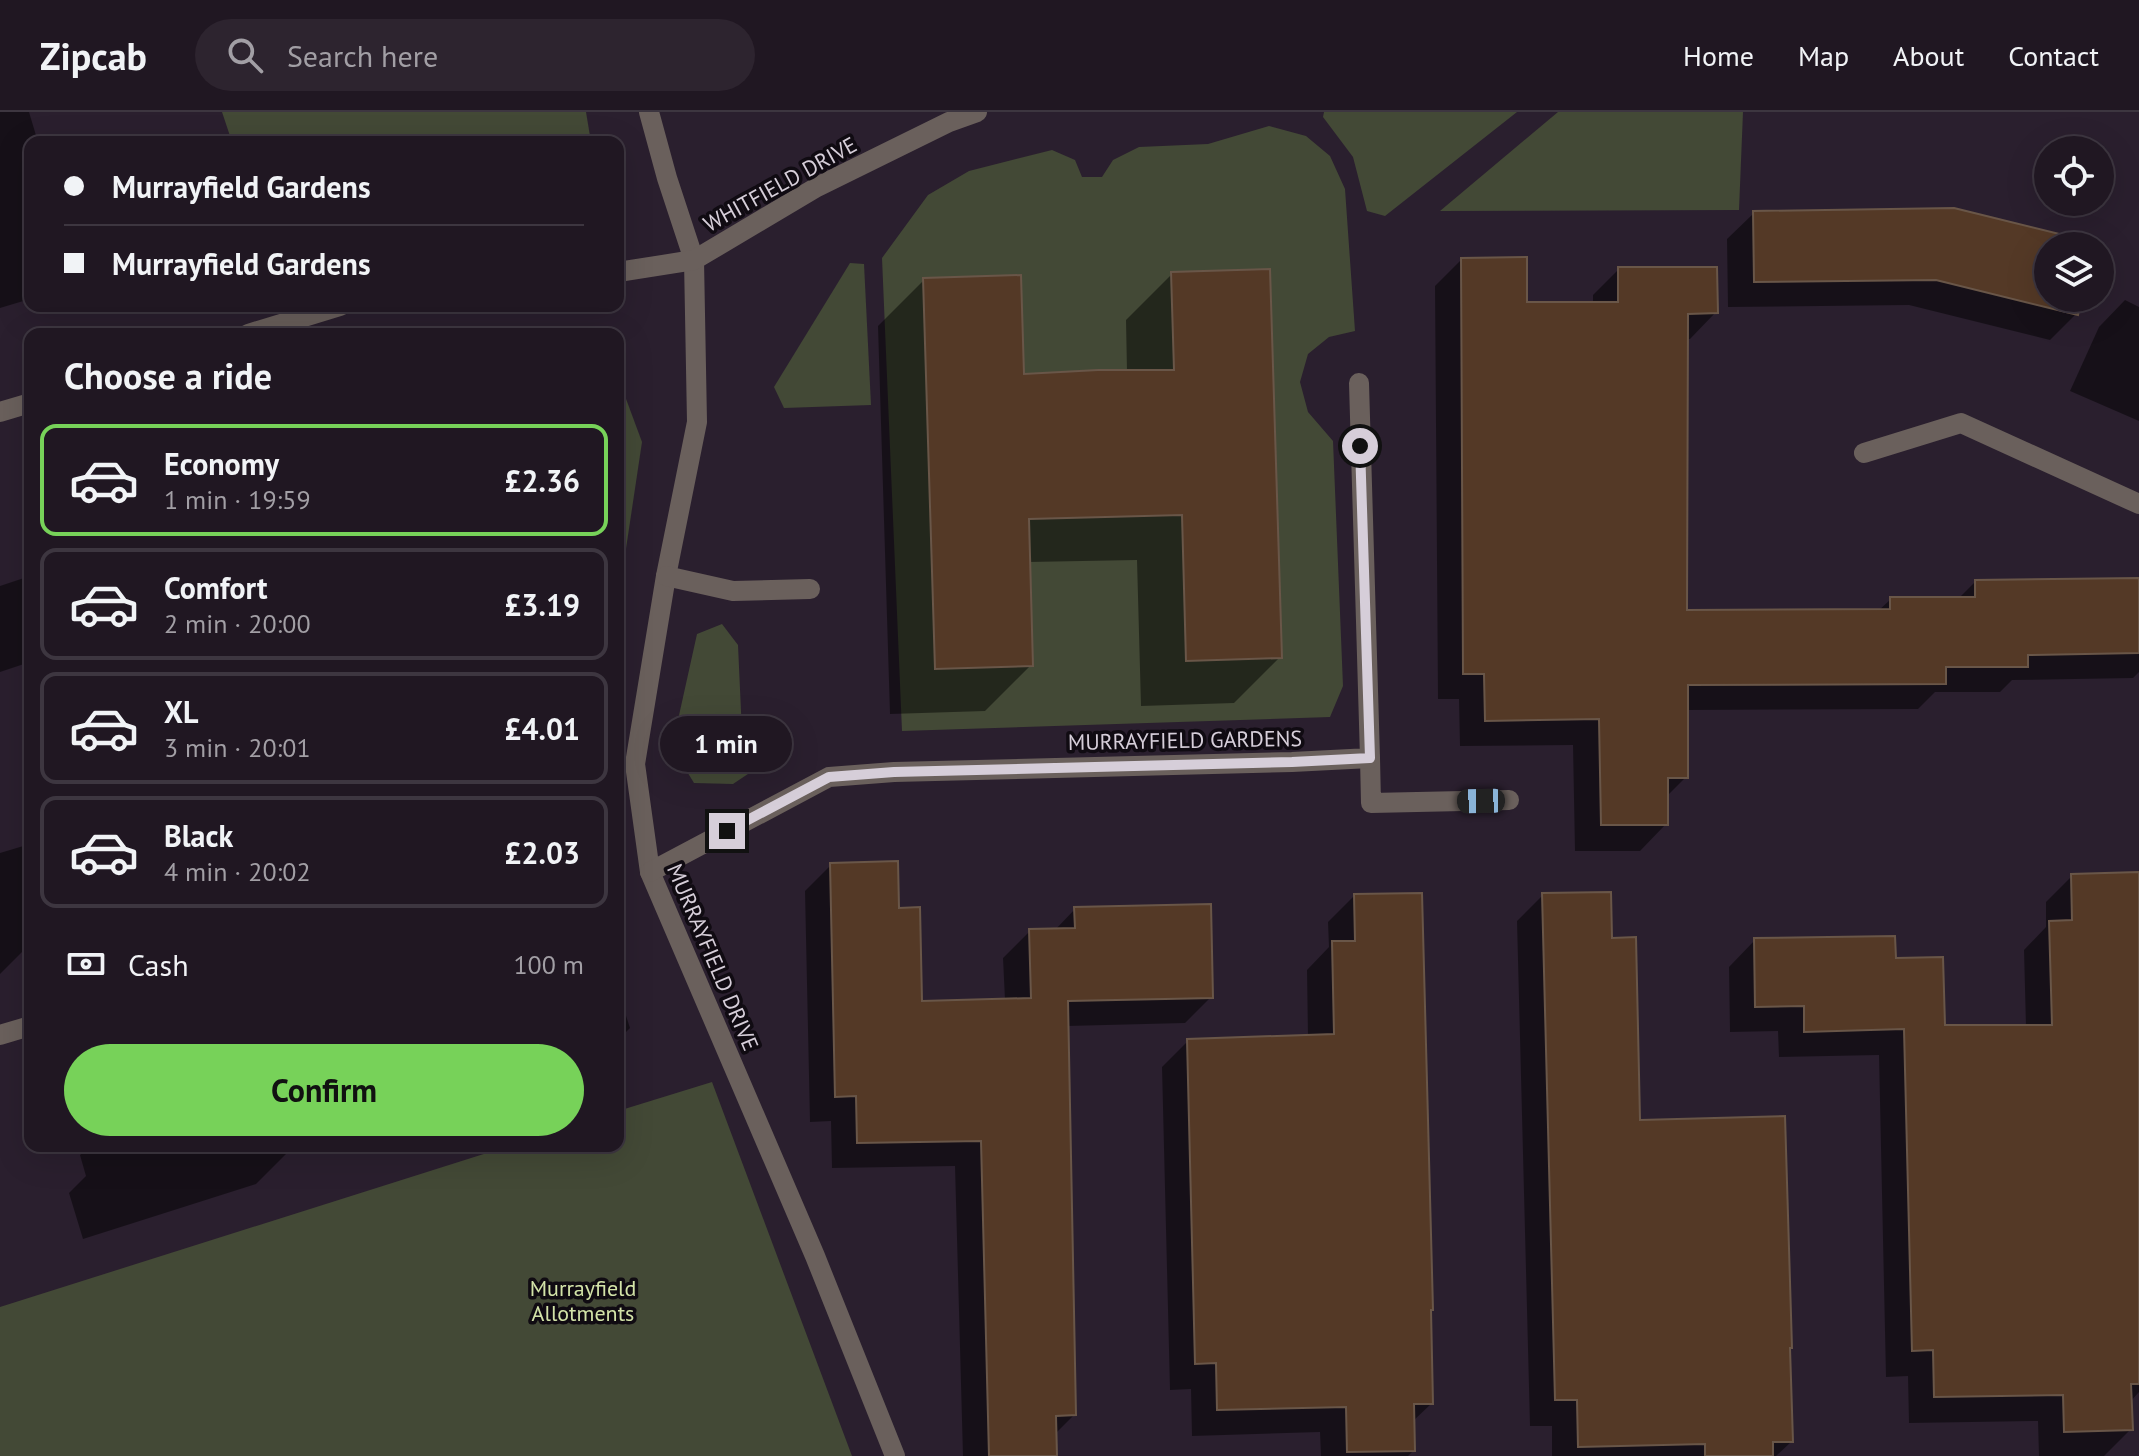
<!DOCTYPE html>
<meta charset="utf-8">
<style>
:root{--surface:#201722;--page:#2d242f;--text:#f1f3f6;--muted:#a29fa5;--line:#3d3640;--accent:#77d259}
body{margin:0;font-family:"PT Sans",sans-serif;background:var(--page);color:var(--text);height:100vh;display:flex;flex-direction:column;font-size:30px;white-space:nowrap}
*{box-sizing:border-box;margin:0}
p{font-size:26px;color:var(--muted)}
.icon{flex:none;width:44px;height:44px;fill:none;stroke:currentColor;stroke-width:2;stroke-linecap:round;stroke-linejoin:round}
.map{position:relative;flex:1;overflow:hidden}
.sheet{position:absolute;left:24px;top:216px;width:600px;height:824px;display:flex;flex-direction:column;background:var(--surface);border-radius:16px;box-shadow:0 8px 32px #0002,0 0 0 2px var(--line)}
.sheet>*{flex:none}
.banner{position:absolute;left:24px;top:24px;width:600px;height:176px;border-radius:16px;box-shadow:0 8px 32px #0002,0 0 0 2px var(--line);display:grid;align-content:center;height:176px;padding:0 40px;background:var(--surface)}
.buttons{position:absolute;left:2034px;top:24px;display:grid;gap:16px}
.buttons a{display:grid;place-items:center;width:80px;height:80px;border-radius:50%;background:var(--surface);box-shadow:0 8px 32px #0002,0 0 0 2px var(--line);font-size:40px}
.end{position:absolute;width:36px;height:36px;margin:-18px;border:10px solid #d6ced9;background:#111;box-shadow:0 0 0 4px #111}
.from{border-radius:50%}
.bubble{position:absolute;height:56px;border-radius:28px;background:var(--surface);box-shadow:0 8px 32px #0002,0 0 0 2px var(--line);font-size:26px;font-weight:700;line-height:56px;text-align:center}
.car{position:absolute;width:24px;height:48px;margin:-24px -12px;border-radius:10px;box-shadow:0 0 6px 2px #0007;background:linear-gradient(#222 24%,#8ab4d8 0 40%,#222 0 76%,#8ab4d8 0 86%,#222 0)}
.banner b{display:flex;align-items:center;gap:28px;height:76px;font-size:30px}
.banner b+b{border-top:2px solid var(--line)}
.banner i{width:20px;height:20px;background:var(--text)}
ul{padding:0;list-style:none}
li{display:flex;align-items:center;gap:24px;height:112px;margin:0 16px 12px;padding:0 24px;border:4px solid var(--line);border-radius:16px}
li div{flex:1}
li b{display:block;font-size:30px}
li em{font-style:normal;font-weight:700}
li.current{border-color:var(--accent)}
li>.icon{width:72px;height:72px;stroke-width:1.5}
h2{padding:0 40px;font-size:36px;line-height:96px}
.pay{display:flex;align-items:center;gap:20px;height:88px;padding:0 40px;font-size:30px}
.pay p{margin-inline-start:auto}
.action{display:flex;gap:16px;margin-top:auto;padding:16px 40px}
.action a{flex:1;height:92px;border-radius:48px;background:var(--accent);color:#111;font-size:32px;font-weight:700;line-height:92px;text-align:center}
header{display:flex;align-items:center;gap:48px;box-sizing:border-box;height:112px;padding:0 40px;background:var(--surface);border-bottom:2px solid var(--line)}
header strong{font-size:38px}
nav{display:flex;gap:44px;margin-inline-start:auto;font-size:28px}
.search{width:560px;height:72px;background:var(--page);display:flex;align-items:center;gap:20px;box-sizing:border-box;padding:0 28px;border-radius:44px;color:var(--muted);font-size:30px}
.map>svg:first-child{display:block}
.green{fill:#434936}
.shadow{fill:#0007}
.building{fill:#543926;stroke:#695648;stroke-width:2}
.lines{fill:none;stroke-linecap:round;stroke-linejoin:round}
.minor{stroke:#6a605c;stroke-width:20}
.route{stroke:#d6ced9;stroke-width:10}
.labels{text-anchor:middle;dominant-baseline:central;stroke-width:7;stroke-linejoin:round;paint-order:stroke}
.street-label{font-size:22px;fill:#d6ced9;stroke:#100b12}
.park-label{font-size:22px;fill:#d3e3a8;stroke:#100b12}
</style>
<header>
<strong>Zipcab</strong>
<div class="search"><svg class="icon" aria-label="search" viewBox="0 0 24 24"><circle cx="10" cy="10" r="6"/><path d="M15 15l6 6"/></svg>Search here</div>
<nav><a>Home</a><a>Map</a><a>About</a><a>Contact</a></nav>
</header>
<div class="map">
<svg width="2139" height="1344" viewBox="0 0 2139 1344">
<rect width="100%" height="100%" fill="#2a1f2e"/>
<!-- green -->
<g class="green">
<path d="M222 0H586L591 30H232Z"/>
<path d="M1324 0H1517L1385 104 1367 99 1353 45 1323 5Z"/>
<path d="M1558 0H1743L1739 98 1440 99Z"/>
<path d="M1269 14 1306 24 1330 44 1345 77 1355 219 1329 225 1308 242 1300 270 1308 300 1333 329 1343 574 1330 605 902 619 882 146 928 83 969 59 1052 38 1075 48 1082 65H1102L1113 48 1139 35 1208 32Z"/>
<path d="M850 151 864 152 871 293 784 296 774 275Z"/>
<path d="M618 273 622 276 642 330 618 490Z"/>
<path d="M722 512 738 533 742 621 788 620V635L733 672 694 671 672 635 697 522Z"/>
<path d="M712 970 852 1344H0V1195L509 1034H618V999Z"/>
</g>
<!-- shadow -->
<g class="shadow">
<path d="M0 0H29L38 30H30V187L0 196Z"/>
<path d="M1754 101 2093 134H2048V186H2080L2076 202 2050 228 1909 193 1728 195 1727 127Z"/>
<path d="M1461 148 1525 192H1593V183L1619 157 1716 200 1690 227H1686L1685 500 1878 499 1891 487H1958L1975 470 2139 468V560L2133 566 2012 568 2000 580H1935L1918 597 1686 598V665L1666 685V712L1640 739H1575L1573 633 1460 634 1459 587H1438L1435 174Z"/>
<path d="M1172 162 1280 545 1234 591 1141 594 1137 448 1028 450 1031 553 985 599 890 602 878 214 924 168 1022 264 1127 260 1126 208Z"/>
<path d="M2125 188 2139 195V309L2070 279 2099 215Z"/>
<path d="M30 464V550L0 560V474Z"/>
<path d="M30 732V832L0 862V741Z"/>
<path d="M831 753 897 798 920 891 1005 888 1003 846 1030 819H1054L1075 797 1211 885 1185 911 1067 914 1074 1303 1055 1322V1344H963L955 1054 832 1056 831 1009 810 1010 805 779Z"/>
<path d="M2072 764 2139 795V1280L2130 1290V1318L2104 1344H2039L2038 1309 1909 1311 1908 1264 1886 1265 1879 943 1779 945 1778 919 1730 920 1729 855 1755 828 1894 848 1943 915H2026L2024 838 2046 815V790Z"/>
<path d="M1543 783 1610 828 1638 1010 1791 1330 1776 1344H1552V1314H1530L1517 809Z"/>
<path d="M1354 784 1431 1292 1412 1310 1413 1339 1408 1344H1321L1320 1320 1192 1324 1191 1277 1170 1278 1162 955 1188 929 1308 925 1307 858 1329 835 1328 810Z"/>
<path d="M618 879 630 916 618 928Z"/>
<path d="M89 1034H294L256 1072 83 1127 69 1081 86 1064 80 1043Z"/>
</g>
<!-- building -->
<g class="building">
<path d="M1954 96 2096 131 2095 134H2048V186H2082L2078 203 1936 168 1754 170 1753 99Z"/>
<path d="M1527 145V190H1618V155H1717L1718 201 1688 202 1687 498 1890 497V485H1975V468L2139 466V541L2028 543V555H1946V572L1688 573V666H1668V713H1601L1599 607 1485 609 1484 562H1463L1461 146Z"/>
<path d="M1270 157 1282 546 1186 549 1182 403 1029 407 1033 554 935 557 923 166 1021 163 1024 262 1098 258H1174L1171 160Z"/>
<path d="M898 749 899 796 920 795 922 889 1031 886 1029 817 1075 816 1074 795 1211 792 1213 886 1068 889 1076 1303 1056 1304 1057 1344H989L981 1029 857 1031 856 984 835 985 830 751Z"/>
<path d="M2139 760V1272H2131L2133 1318 2064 1320 2063 1283 1934 1285 1933 1238 1912 1239 1904 917 1804 920V894L1755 895 1754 826 1895 824 1896 846 1943 845 1945 913H2052L2049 809 2072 808 2071 762Z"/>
<path d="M1611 780 1612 826 1636 825 1640 1008 1785 1004 1792 1236H1790L1793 1330H1773V1344H1705V1332L1578 1335 1577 1288H1555L1542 781Z"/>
<path d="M1422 781 1433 1198H1431L1433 1292H1414L1415 1339 1347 1340 1346 1295 1217 1298 1216 1251 1195 1252 1187 927 1334 922 1332 829H1355L1354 782Z"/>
</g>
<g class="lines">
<!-- minor -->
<g class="minor">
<path d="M649 0 667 66 694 148 697 310 666 464 635 652 650 760 815 1144 895 1344"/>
<path d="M618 160 694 148 817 75 949 10 977 0"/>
<path d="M248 222 340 194"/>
<path d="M0 300 30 291"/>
<path d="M1864 341 1961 311 2139 392"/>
<path d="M666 464 733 479 810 477"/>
<path d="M1370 646 1371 691 1509 688"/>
<path d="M650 760 829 665 894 660 1292 650 1370 646 1359 271"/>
<path d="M0 923 30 914"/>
</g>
</g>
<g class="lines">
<!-- route -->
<path class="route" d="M727 719 829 665 894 660 1292 650 1370 646 1360 334"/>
</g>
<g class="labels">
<!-- street labels -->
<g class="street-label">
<text transform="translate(780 72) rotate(-29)">WHITFIELD DRIVE</text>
<text transform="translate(1185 628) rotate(-1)">MURRAYFIELD GARDENS</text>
<text transform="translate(713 845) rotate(67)">MURRAYFIELD DRIVE</text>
</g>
<!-- park labels -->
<g class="park-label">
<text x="583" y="1176">Murrayfield<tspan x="583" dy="25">Allotments</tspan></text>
</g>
</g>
</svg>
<div class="buttons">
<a><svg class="icon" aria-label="locate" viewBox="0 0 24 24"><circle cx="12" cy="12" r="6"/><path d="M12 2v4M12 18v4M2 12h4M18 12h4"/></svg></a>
<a><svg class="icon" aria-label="layers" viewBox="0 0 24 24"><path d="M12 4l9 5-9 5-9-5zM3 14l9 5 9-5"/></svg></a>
</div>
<i class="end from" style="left:1360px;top:334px"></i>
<i class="end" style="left:727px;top:719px"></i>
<div class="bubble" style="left:660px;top:604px;width:132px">1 min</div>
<i class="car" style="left:1481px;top:689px;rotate:269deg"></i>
<div class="banner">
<b><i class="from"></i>Murrayfield Gardens</b>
<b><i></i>Murrayfield Gardens</b>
</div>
<section class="sheet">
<h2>Choose a ride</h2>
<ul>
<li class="current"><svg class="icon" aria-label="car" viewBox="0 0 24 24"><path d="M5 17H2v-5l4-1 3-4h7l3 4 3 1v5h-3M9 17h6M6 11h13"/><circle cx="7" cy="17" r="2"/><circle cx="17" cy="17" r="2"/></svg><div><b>Economy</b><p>1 min · 19:59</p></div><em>£2.36</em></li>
<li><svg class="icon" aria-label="car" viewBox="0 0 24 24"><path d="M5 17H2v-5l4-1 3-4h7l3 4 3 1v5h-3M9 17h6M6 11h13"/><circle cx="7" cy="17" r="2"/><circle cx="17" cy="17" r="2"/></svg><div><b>Comfort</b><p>2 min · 20:00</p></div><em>£3.19</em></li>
<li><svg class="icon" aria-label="car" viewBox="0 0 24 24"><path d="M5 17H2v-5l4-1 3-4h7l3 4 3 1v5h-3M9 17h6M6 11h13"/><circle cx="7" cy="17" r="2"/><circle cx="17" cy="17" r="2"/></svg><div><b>XL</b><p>3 min · 20:01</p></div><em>£4.01</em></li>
<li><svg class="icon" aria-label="car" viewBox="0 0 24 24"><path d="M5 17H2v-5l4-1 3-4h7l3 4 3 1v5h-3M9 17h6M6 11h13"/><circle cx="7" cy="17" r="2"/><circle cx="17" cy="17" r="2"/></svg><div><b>Black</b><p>4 min · 20:02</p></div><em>£2.03</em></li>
</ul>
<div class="pay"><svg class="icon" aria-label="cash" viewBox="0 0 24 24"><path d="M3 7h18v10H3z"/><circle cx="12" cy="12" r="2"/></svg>Cash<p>100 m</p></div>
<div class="action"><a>Confirm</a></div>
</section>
</div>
